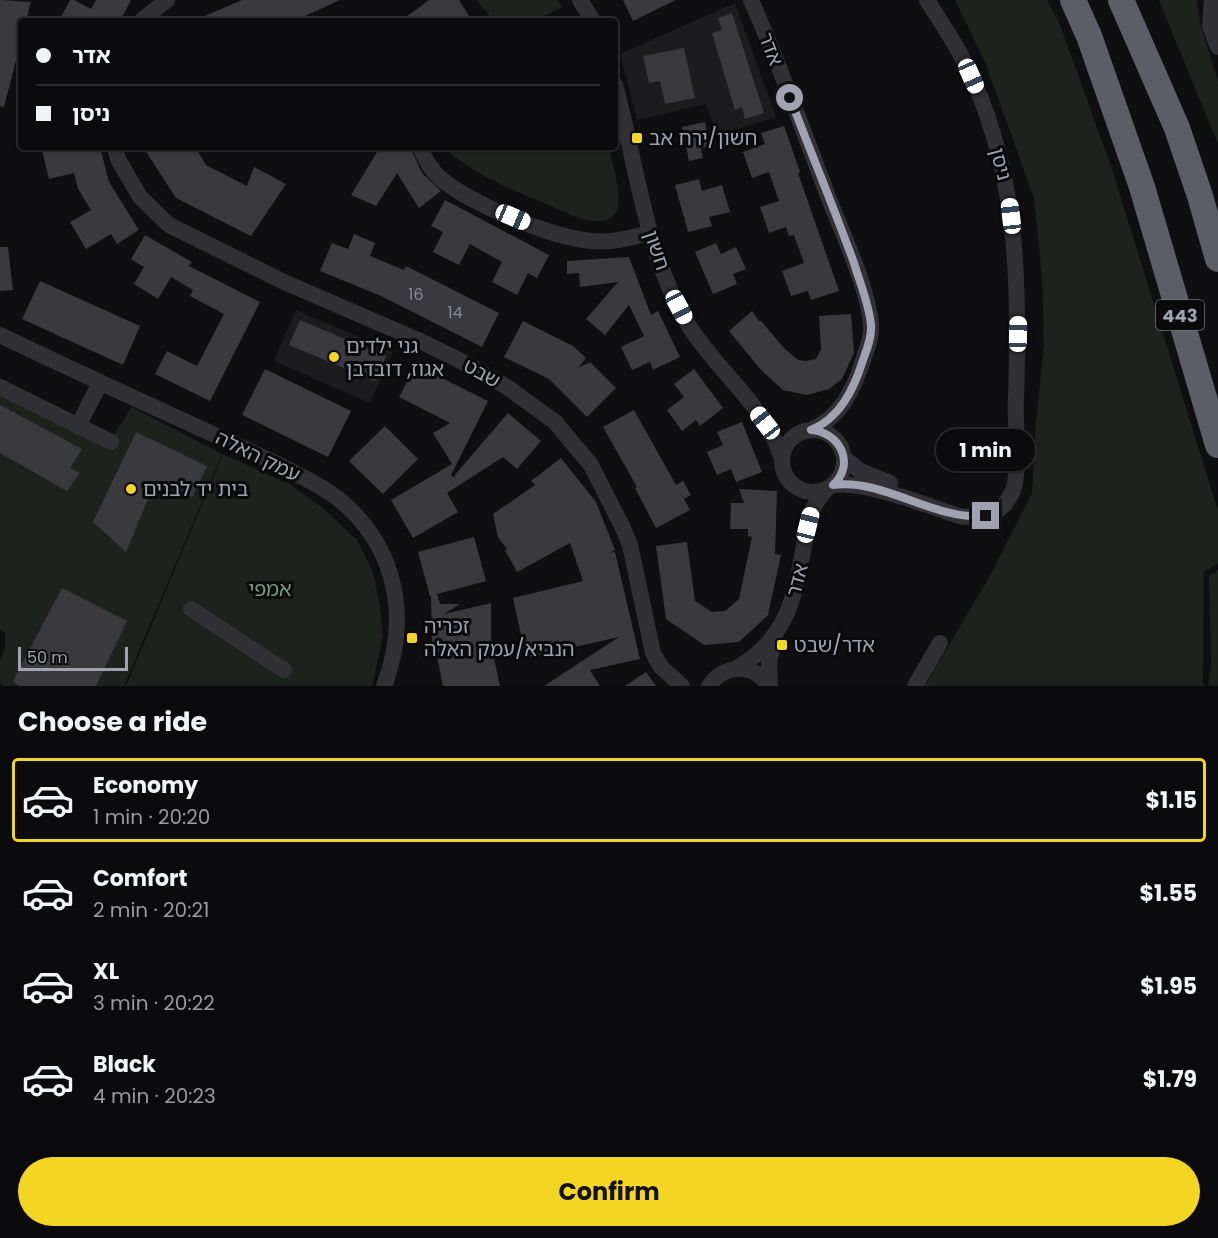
<!DOCTYPE html>
<meta charset="utf-8">
<style>
:root{--surface:#0b0b0d;--page:#141416;--text:#f1f3f6;--muted:#9a9b9d;--line:#2b2b2e;--accent:#f3d524}
body{margin:0;font-family:Poppins,"Noto Sans Hebrew",sans-serif;background:var(--page);color:var(--text);height:100vh;display:flex;flex-direction:column;font-size:22px;white-space:nowrap}
*{box-sizing:border-box;margin:0}
p{font-size:20px;color:var(--muted)}
.icon{flex:none;width:33px;height:33px;fill:none;stroke:currentColor;stroke-width:2;stroke-linecap:round;stroke-linejoin:round}
.map{position:relative;height:686px;overflow:hidden}
.details{display:flex;flex-direction:column;background:var(--surface);flex:1}
.details>*{flex:none}
.hud{position:absolute;left:18px;top:18px;width:600px;height:132px;border-radius:6px;box-shadow:0 2px 4px #0004,0 0 0 2px var(--line);display:grid;align-content:center;height:132px;padding:0 18px;background:var(--surface)}
.scale{position:absolute;left:18px;bottom:15px;width:110px;box-sizing:border-box;padding-left:6px;border:3px solid #a0a2b2;border-top:0;font-size:16px;line-height:21px;white-space:nowrap;color:#a0a2b2;-webkit-text-stroke:4px #0a0a0b;paint-order:stroke}
.end{position:absolute;width:27px;height:27px;margin:-14px;border:8px solid #a0a2b2;background:#111;box-shadow:0 0 0 3px #111}
.from{border-radius:50%}
.bubble{position:absolute;height:42px;border-radius:21px;background:var(--surface);box-shadow:0 2px 4px #0004,0 0 0 2px var(--line);font-size:20px;font-weight:700;line-height:42px;text-align:center}
.car{position:absolute;width:18px;height:36px;margin:-18px -9px;border-radius:8px;box-shadow:0 0 4px 2px #0007;background:linear-gradient(#fff 24%,#345 0 40%,#fff 0 76%,#345 0 86%,#fff 0)}
.hud b{display:flex;align-items:center;gap:21px;height:57px;font-size:22px}
.hud b+b{border-top:2px solid var(--line)}
.hud i{width:15px;height:15px;background:var(--text)}
ul{padding:0;list-style:none}
li{display:flex;align-items:center;gap:18px;height:84px;margin:0 12px 9px;padding:0 6px;border:3px solid transparent;border-radius:6px}
li div{flex:1}
li b{display:block;font-size:22px}
li em{font-style:normal;font-weight:700}
li.on{border-color:var(--accent)}
li>.icon{width:54px;height:54px;stroke-width:1.5}
h2{padding:0 18px;font-size:27px;line-height:72px}
.primary-button{display:flex;gap:12px;margin-top:auto;padding:12px 18px}
.primary-button a{flex:1;height:69px;border-radius:36px;background:var(--accent);color:#111;font-size:24px;font-weight:700;line-height:69px;text-align:center}
.map>svg:first-child{display:block}
.built{fill:#1c1b1d}
.green{fill:#1c231d}
.building{fill:#3a393e}
.lines{fill:none;stroke-linecap:round;stroke-linejoin:round}
.minor{stroke:#303035;stroke-width:16}
.highway{stroke:#5c5d67;stroke-width:26}
.route{stroke:#a0a2b2;stroke-width:8}
.poi-dot{fill:#f3d524;stroke:#0a0a0b;stroke-width:2}
.labels{text-anchor:middle;dominant-baseline:central;stroke-width:6;stroke-linejoin:round;paint-order:stroke}
.number-label{font-size:16px;fill:#868895}
.shield{fill:#0a0a0b;stroke:#737480;stroke-width:1.5}
.shield-label{font-size:18px;font-weight:bold;fill:#a0a2b2}
.street-label{font-size:20px;fill:#a0a2b2;stroke:#0a0a0b}
.poi-label{font-size:20px;fill:#a0a2b2;stroke:#0a0a0b;text-anchor:start}
.park-label{font-size:20px;fill:#769d80;stroke:#0a0a0b}
</style>
<div class="map">
<svg width="1218" height="686" viewBox="0 0 1218 686">
<rect width="100%" height="100%" fill="#0f0f11"/>
<!-- built -->
<g class="built">
<path d="M735 3 776 117 717 135 706 104 637 120 620 54Z"/>
<path d="M296 310 393 352 370 403 274 361Z"/>
</g>
<!-- green -->
<g class="green">
<path d="M476 0H558L562 7 536 21H494Z"/>
<path d="M955 0H1047L1059 22 1111 166 1218 511V563L1204 572 1203 686H925L992 572 1032 493 1036 422 1044 345 1042 277 1034 198 985 62Z"/>
<path d="M1159 0H1197L1200 23 1218 81V144Z"/>
<path d="M445 147H609C616 183 638 237 576 217 541 201 467 175 445 147Z"/>
<path d="M0 381 111 439 132 407 222 454 124 686H4L0 683V662L5 648V633L0 630Z"/>
<path d="M223 454 289 484 322 507 357 540 373 572 380 607 383 636 372 686H126Z"/>
<path d="M1218 570V686H1208L1211 666 1209 576Z"/>
</g>
<!-- building -->
<g class="building">
<path d="M0 0 31 2 26 21H21V41L4 107 0 106Z"/>
<path d="M70 0H74L91 9 96 0H131L120 21H59Z"/>
<path d="M242 0H340L294 21H193Z"/>
<path d="M429 0H459L472 21H401Z"/>
<path d="M623 0H676L633 21Z"/>
<path d="M732 13 764 113 745 119 742 107 735 110 712 33 722 30 718 18Z"/>
<path d="M684 48 695 98 665 104 660 81 649 83 643 56Z"/>
<path d="M705 122 710 146 701 148 703 158 689 161 682 127Z"/>
<path d="M784 126 800 172 798 173 839 291 811 300 808 291 791 296 782 271 804 263 794 235 789 236 786 227 769 233 760 207 779 201 769 172 752 178 743 152 765 144 761 133Z"/>
<path d="M54 147H100L109 182 139 230 117 244 111 234 86 249 70 222 91 210 78 189 74 173 49 179 42 150Z"/>
<path d="M143 147H195L206 165 247 186 254 167 286 184 251 236 176 198Z"/>
<path d="M380 147H410L422 173 441 191 419 208 397 173 376 206 351 195Z"/>
<path d="M699 179 702 191 722 185 730 212 709 217 712 226 688 232 675 185Z"/>
<path d="M445 200 549 255 537 278 528 273 517 295 492 282 502 262 470 244 459 265 433 252 443 232 431 226Z"/>
<path d="M354 234 375 243 370 256 404 270 406 266 499 313 482 347 381 296 320 271 332 243 348 249Z"/>
<path d="M145 235 192 262 189 266 260 302 210 401 155 374 167 351 197 366 224 314 190 296 193 290 171 277 158 299 134 284 144 267 131 259Z"/>
<path d="M716 243 721 254 736 247 746 269 733 274 737 284 713 294 695 252Z"/>
<path d="M0 247H8L13 290 0 291Z"/>
<path d="M629 257 651 315 658 311 680 357 653 370 650 362 632 370 621 347 644 336 629 305 605 335 586 319 618 282 580 287 579 273 567 274V261Z"/>
<path d="M40 281 140 326 123 365 22 319Z"/>
<path d="M752 311 759 321H761L784 348 798 360 806 361 816 359 821 349 819 316 851 314 854 353 842 379 829 389 807 395 783 390 761 370 729 331Z"/>
<path d="M300 320 386 356 375 381 289 345Z"/>
<path d="M523 321 573 346 586 358 578 368 590 362 616 388 587 417 549 379 504 357Z"/>
<path d="M416 365 488 401 451 475 456 479 454 476 508 413 541 441 517 469 503 457 447 493 458 512 413 538 391 500 452 464 433 433 450 423 399 397Z"/>
<path d="M265 369 351 411 328 457 242 415Z"/>
<path d="M694 369 723 408 700 426 696 420 682 431 667 410 684 397 674 384Z"/>
<path d="M0 405 82 449 70 468 80 473 67 491 0 453Z"/>
<path d="M634 410 676 485 683 481 691 495 684 499 690 510 656 528 635 488 637 487 603 427Z"/>
<path d="M742 422 762 472 736 482 731 469 717 475 707 452 723 445 717 432Z"/>
<path d="M385 426 418 459 383 494 349 461Z"/>
<path d="M136 432 207 466 192 497 156 480 126 552 93 522Z"/>
<path d="M561 458 596 502 615 550 610 553 615 552 640 659 590 670 600 686H544L619 637 526 658 513 598 583 581 570 543 517 572 505 550 507 549 498 537 493 514 535 485 531 481Z"/>
<path d="M739 489 777 491 775 554 781 555 768 615 739 642 704 645 666 619 656 546 687 542 695 601 712 612 725 611 739 599 752 537 748 536V529H730L731 503H744Z"/>
<path d="M474 537 486 581 437 594 440 604H460L444 614 491 603V645L500 686H443L435 647H432L431 596H430L418 552Z"/>
<path d="M62 588 127 621 96 686H19L13 681Z"/>
<path d="M646 672 656 686H625Z"/>
</g>
<g class="lines">
<!-- minor -->
<g class="minor">
<path d="M580 0 593 21"/>
<path d="M751 0C780 65 804 133 829 199 843 234 868 288 871 325 872 336 867 349 863 360 854 389 840 418 811 430"/>
<path d="M1212 0 1210 26 1218 47"/>
<path d="M141 21 167 0"/>
<path d="M615 85C637 164 644 248 686 321 714 369 766 405 782 459"/>
<path d="M115 147 118 159 140 197 169 225 284 282 418 340 459 360 507 387 555 422 591 465 621 524 630 545 653 653 661 667 682 686"/>
<path d="M420 147C424 157 431 170 440 178 471 204 550 237 591 241 611 243 630 238 650 233"/>
<path d="M0 335C60 364 121 392 182 420 215 435 248 450 281 466 301 476 322 486 340 500 397 548 410 618 384 686"/>
<path d="M0 387 111 442"/>
<path d="M78 426 100 383"/>
<circle cx="813" cy="461" r="31"/>
<path d="M844 458 860 471 890 483"/>
<path d="M833 485C866 481 925 505 959 516 987 519 1007 513 1015 484 1019 456 1015 426 1016 398 1020 282 1018 168 965 63 954 41 940 21 927 0"/>
<path d="M191 609 284 670"/>
<path d="M737 668C800 631 795 576 811 513L817 501 826 490"/>
<path d="M709 686C725 663 754 663 769 686"/>
<path d="M770 686 769 661 775 638"/>
<path d="M915 686 940 643"/>
</g>
<!-- highway -->
<g class="highway">
<path d="M1073 0 1089 36 1142 187 1218 445"/>
<path d="M1121 0 1177 128 1200 196 1218 259"/>
</g>
</g>
<g class="lines">
<!-- route -->
<path class="route" d="M790 98C811 153 834 208 854 263 860 283 869 304 871 325 872 337 867 349 863 360 854 389 840 418 811 430 840 432 856 464 833 485 884 478 934 521 986 516"/>
</g>
<!-- markers -->
<g class="poi-dot">
<rect x="631" y="132" width="12" height="12" rx="3"/>
<circle cx="334" cy="357" r="6"/>
<circle cx="131" cy="489" r="6"/>
<rect x="406" y="632" width="12" height="12" rx="3"/>
<rect x="776" y="639" width="12" height="12" rx="3"/>
</g>
<g class="labels">
<!-- number labels -->
<g class="number-label">
<text x="416" y="294">16</text>
<text x="455" y="312">14</text>
</g>
<!-- shield labels -->
<rect class="shield" x="1156" y="300" width="48" height="30" rx="4.5"/>
<g class="shield-label">
<text x="1180" y="315">443</text>
</g>
<!-- street labels -->
<g class="street-label">
<text transform="translate(771 49) rotate(69)">אדר</text>
<text transform="translate(1001 164) rotate(75)">ניסן</text>
<text transform="translate(657 250) rotate(71)">חשון</text>
<text transform="translate(482 373) rotate(29)">שבט</text>
<text transform="translate(258 456) rotate(26)">עמק האלה</text>
<text transform="translate(797 580) rotate(-75)">אדר</text>
</g>
<!-- poi labels -->
<g class="poi-label">
<text x="649" y="138">חשון/ירח אב</text>
<text x="346" y="346">גני ילדים<tspan x="346" dy="23">אגוז, דובדבן</tspan></text>
<text x="143" y="489">בית יד לבנים</text>
<text x="424" y="626">זכריה<tspan x="424" dy="23">הנביא/עמק האלה</tspan></text>
<text x="794" y="645">אדר/שבט</text>
</g>
<!-- park labels -->
<g class="park-label">
<text x="270" y="589">אמפי</text>
</g>
</g>
</svg>
<div class="scale">50 m</div>
<i class="end from" style="left:790px;top:98px"></i>
<i class="end" style="left:986px;top:516px"></i>
<div class="bubble" style="left:936px;top:429px;width:99px">1 min</div>
<i class="car" style="left:971px;top:76px;rotate:156deg"></i>
<i class="car" style="left:1011px;top:216px;rotate:353deg"></i>
<i class="car" style="left:513px;top:217px;rotate:113deg"></i>
<i class="car" style="left:679px;top:307px;rotate:152deg"></i>
<i class="car" style="left:1018px;top:334px;rotate:1deg"></i>
<i class="car" style="left:765px;top:423px;rotate:322deg"></i>
<i class="car" style="left:808px;top:525px;rotate:14deg"></i>
<div class="hud">
<b><i class="from"></i>אדר</b>
<b><i></i>ניסן</b>
</div>
</div>
<section class="details">
<h2>Choose a ride</h2>
<ul>
<li class="on"><svg class="icon" aria-label="car" viewBox="0 0 24 24"><path d="M5 17H2v-5l4-1 3-4h7l3 4 3 1v5h-3M9 17h6M6 11h13"/><circle cx="7" cy="17" r="2"/><circle cx="17" cy="17" r="2"/></svg><div><b>Economy</b><p>1 min · 20:20</p></div><em>$1.15</em></li>
<li><svg class="icon" aria-label="car" viewBox="0 0 24 24"><path d="M5 17H2v-5l4-1 3-4h7l3 4 3 1v5h-3M9 17h6M6 11h13"/><circle cx="7" cy="17" r="2"/><circle cx="17" cy="17" r="2"/></svg><div><b>Comfort</b><p>2 min · 20:21</p></div><em>$1.55</em></li>
<li><svg class="icon" aria-label="car" viewBox="0 0 24 24"><path d="M5 17H2v-5l4-1 3-4h7l3 4 3 1v5h-3M9 17h6M6 11h13"/><circle cx="7" cy="17" r="2"/><circle cx="17" cy="17" r="2"/></svg><div><b>XL</b><p>3 min · 20:22</p></div><em>$1.95</em></li>
<li><svg class="icon" aria-label="car" viewBox="0 0 24 24"><path d="M5 17H2v-5l4-1 3-4h7l3 4 3 1v5h-3M9 17h6M6 11h13"/><circle cx="7" cy="17" r="2"/><circle cx="17" cy="17" r="2"/></svg><div><b>Black</b><p>4 min · 20:23</p></div><em>$1.79</em></li>
</ul>
<div class="primary-button"><a>Confirm</a></div>
</section>
